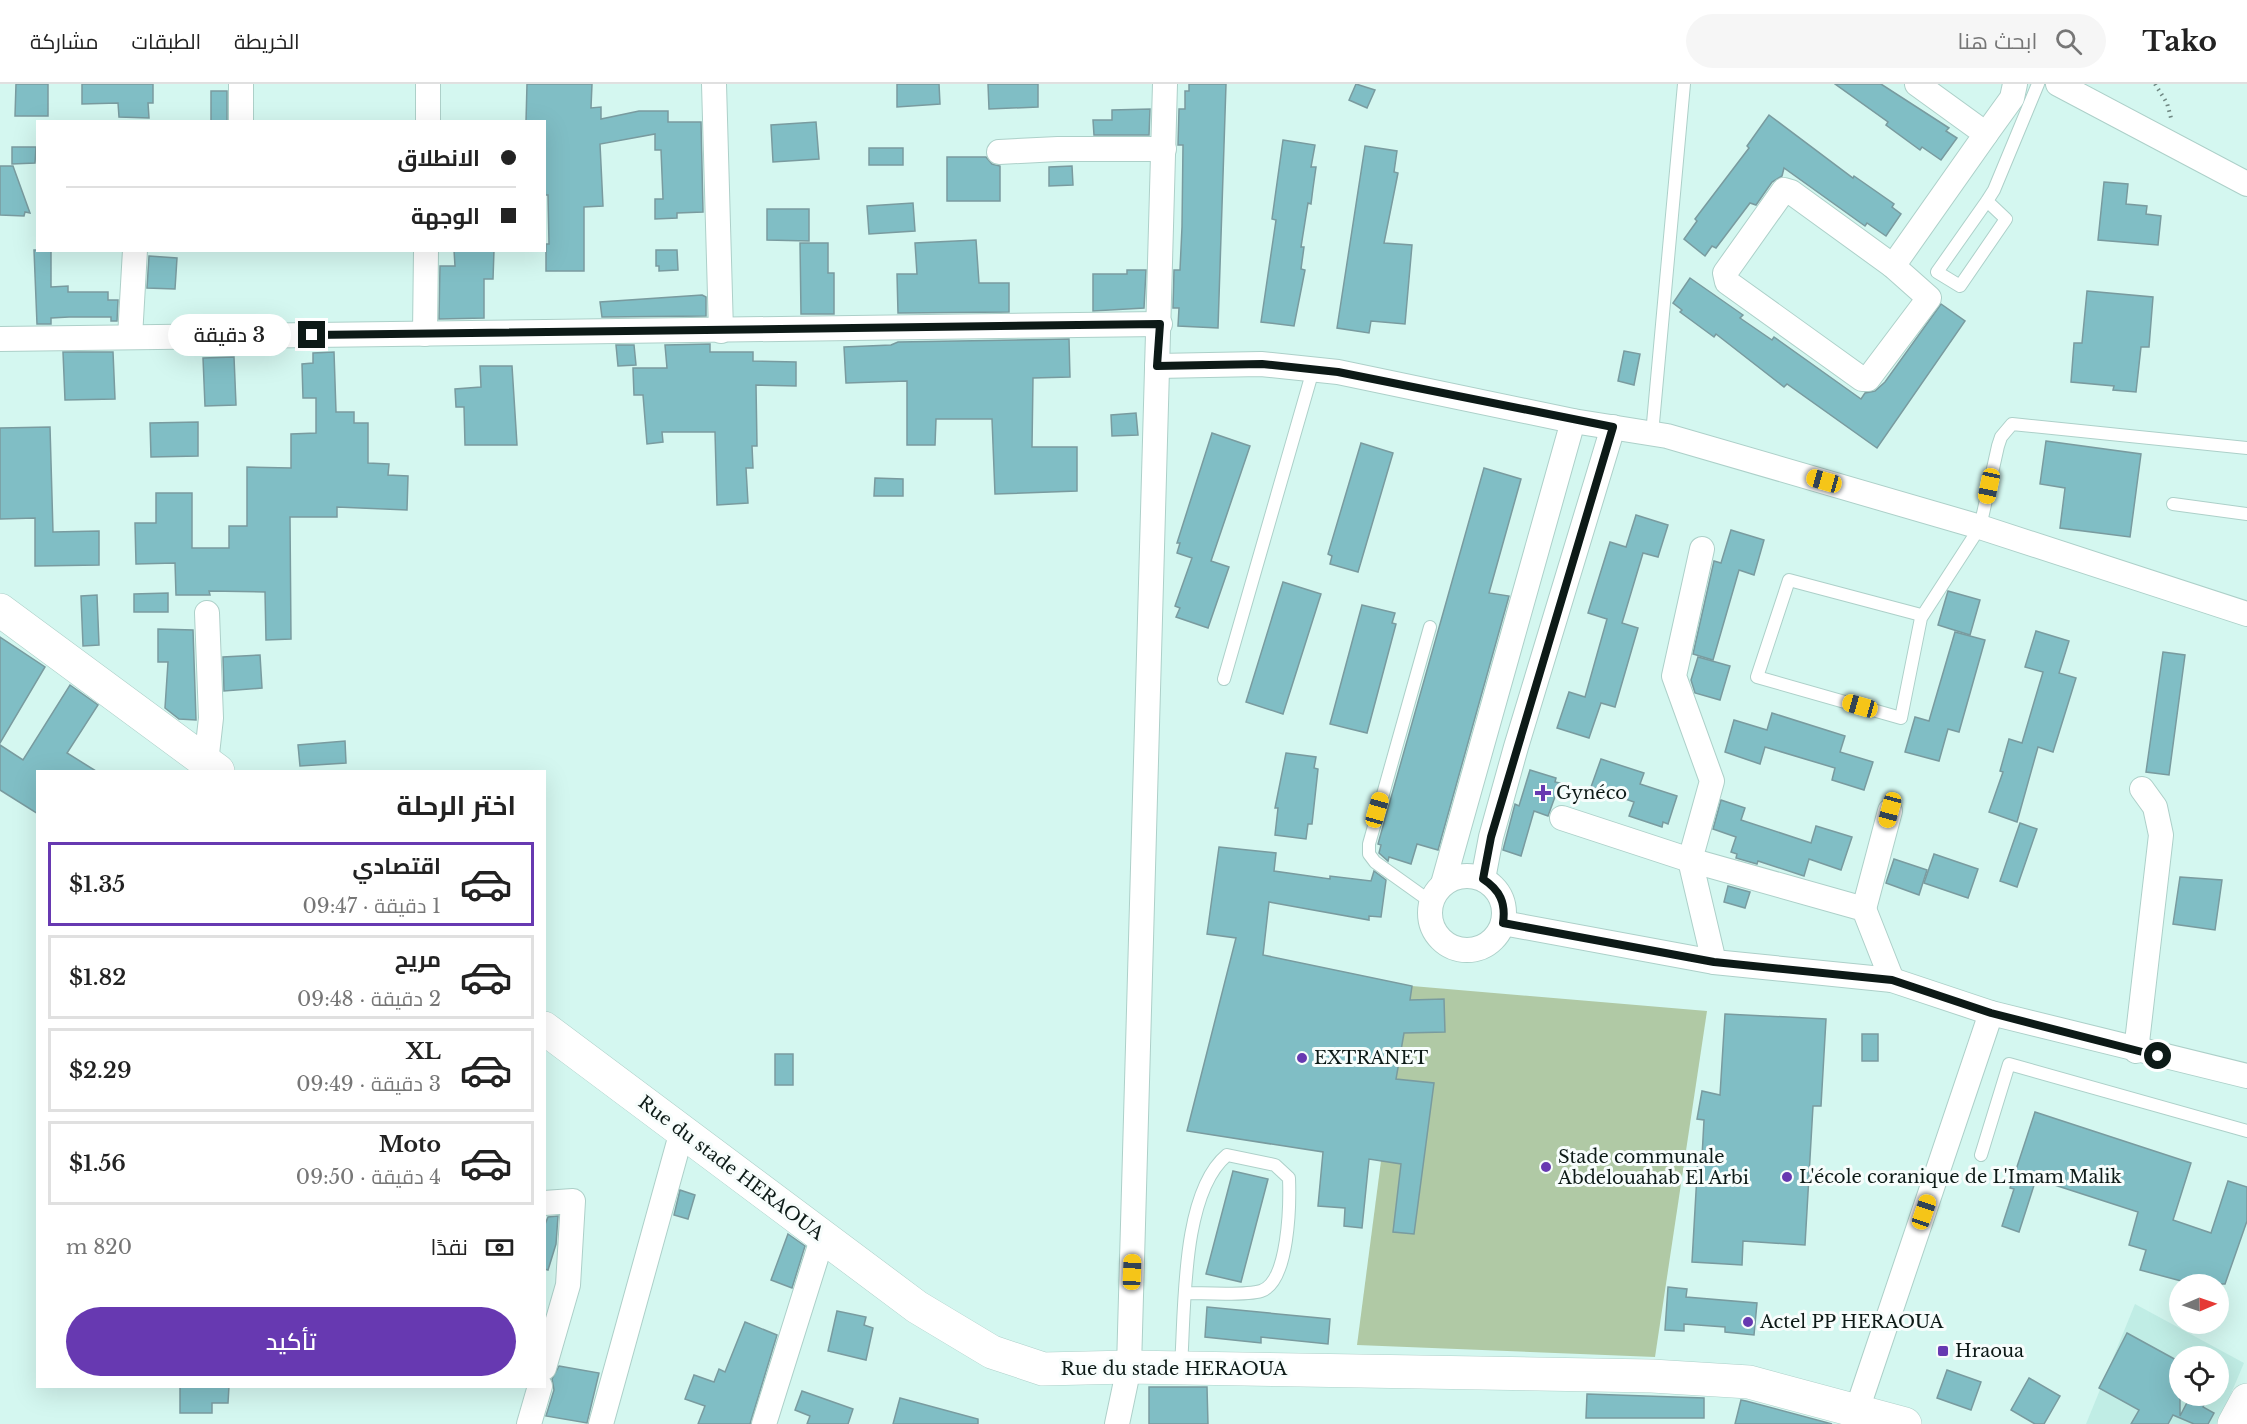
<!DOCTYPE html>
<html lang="ar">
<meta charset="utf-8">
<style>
:root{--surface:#fff;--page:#f6f6f6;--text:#222;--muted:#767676;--line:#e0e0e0;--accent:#6739b1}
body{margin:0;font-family:"Libre Baskerville",Cairo,serif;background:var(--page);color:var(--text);direction:rtl;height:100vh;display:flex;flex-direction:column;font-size:22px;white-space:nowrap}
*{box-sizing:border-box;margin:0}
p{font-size:20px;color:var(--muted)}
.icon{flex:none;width:33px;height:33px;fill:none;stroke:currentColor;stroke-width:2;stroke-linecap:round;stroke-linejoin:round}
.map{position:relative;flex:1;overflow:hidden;direction:ltr}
.panel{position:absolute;left:36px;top:686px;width:510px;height:618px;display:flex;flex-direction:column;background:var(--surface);border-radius:0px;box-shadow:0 6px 24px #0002;direction:rtl}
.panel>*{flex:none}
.hud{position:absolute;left:36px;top:36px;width:510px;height:132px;border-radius:0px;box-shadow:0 6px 24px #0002;direction:rtl;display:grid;align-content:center;height:132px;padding:0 30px;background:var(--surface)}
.needle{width:39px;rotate:88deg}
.controls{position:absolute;left:2169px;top:1190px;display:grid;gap:12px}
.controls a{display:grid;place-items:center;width:60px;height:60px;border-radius:50%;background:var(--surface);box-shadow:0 6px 24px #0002;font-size:30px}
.end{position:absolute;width:27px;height:27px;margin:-14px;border:8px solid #0d1a17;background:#fff;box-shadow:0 0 0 3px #fff}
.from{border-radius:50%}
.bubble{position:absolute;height:42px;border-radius:21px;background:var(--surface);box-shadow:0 6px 24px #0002;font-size:20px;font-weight:600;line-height:42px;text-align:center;direction:rtl}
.car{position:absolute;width:18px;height:36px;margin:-18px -9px;border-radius:8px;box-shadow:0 0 4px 2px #0007;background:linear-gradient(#f5c518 24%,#345 0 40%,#f5c518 0 76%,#345 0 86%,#f5c518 0)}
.hud b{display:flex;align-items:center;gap:21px;height:57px;font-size:22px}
.hud b+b{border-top:2px solid var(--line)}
.hud i{width:15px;height:15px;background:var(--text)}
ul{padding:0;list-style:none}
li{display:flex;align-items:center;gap:18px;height:84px;margin:0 12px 9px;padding:0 18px;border:3px solid var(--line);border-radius:0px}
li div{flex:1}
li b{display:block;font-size:22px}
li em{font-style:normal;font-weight:600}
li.on{border-color:var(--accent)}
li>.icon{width:54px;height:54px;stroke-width:1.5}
h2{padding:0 30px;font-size:27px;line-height:72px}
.pay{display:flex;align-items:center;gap:15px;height:66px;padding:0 30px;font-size:22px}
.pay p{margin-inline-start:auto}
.cta{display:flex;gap:12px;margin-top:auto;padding:12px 30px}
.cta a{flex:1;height:69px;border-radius:36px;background:var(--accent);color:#fff;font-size:24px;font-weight:600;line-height:69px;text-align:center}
header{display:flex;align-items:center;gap:36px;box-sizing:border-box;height:84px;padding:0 30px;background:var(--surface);border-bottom:2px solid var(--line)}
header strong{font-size:28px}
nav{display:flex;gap:33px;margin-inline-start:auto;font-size:21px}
.search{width:420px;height:54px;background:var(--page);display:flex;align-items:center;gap:15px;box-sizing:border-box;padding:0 21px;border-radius:33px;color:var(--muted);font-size:22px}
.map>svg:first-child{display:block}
.built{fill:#c0ede5;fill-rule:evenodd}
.pitch{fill:#b0c9a5}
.building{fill:#80bec5;stroke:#799b9f;stroke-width:1.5}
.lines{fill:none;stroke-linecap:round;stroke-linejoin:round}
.lane-casing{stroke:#add0c9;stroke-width:14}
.street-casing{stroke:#add0c9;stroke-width:26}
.secondary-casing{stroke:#add0c9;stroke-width:34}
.path{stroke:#6f8782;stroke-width:4;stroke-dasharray:1.5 4.5;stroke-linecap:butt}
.lane{stroke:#fff;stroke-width:12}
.street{stroke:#fff;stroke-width:24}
.secondary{stroke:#fff;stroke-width:33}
.route{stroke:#0d1a17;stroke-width:8}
.poi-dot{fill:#6739b1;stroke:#f7fdfc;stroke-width:2}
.labels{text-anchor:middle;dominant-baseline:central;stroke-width:6;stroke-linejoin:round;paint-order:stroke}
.poi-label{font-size:18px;fill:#0d1a17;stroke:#f7fdfc;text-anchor:start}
.street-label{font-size:18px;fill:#0d1a17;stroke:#f7fdfc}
</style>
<header>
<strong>Tako</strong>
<div class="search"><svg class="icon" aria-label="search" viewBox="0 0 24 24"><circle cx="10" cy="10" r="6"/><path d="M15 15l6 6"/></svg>ابحث هنا</div>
<nav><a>الخريطة</a><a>الطبقات</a><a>مشاركة</a></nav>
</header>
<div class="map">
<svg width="2247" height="1340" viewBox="0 0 2247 1340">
<rect width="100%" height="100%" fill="#d4f7f0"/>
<!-- built -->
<path class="built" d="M2135 1220 2244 1279 2218 1340H2086ZM2180 1272H2218V1311H2180Z"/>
<!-- pitch -->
<path class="pitch" d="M1412 902 1707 927 1655 1273 1357 1261 1381 1077Z"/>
<!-- building -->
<g class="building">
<path d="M16 0H48V32H15Z"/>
<path d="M82 0H153V19H148L149 34 119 33 118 19 82 20Z"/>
<path d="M527 0H592L591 24 601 23V35L639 27H668V38H701L703 128 677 129V134L655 135V115H663L661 66H655V50L600 60 603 122 584 123V187H546V160H549L548 111H544V38H526Z"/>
<path d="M897 0H939L940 20 897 23Z"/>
<path d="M988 0H1038V23L989 25Z"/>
<path d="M1189 0H1226L1218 244 1178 242 1179 224H1173L1174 186H1180L1182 143 1183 61H1178L1179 25H1185V7H1189Z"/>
<path d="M1356 0 1375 6 1367 24 1349 16Z"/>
<path d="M1835 0H1881L1949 44 1946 47 1957 54 1941 76 1922 63 1920 66 1886 41 1888 38Z"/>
<rect x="211" y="7" width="16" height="31"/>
<path d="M1150 25 1149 51H1094L1093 36H1112V26Z"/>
<path d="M1769 31 1853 94 1854 92 1894 120 1892 123 1901 130 1886 152 1867 139 1865 142 1784 84 1782 92 1772 98 1756 121 1750 119 1716 164 1712 162 1705 172 1684 155 1697 137 1695 135 1749 64 1747 62Z"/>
<path d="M816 38 819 75 773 78 771 41Z"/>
<path d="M1283 56 1315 61 1311 83H1316L1313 104 1311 120 1308 119 1301 163H1304L1301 185 1305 186 1294 242 1261 238 1276 136 1272 135Z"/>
<path d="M1365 62 1397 67 1394 88 1398 89 1384 159 1412 161 1405 240 1371 237 1369 249 1337 244Z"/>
<path d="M12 63H36L35 79 12 80Z"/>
<rect x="869" y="64" width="34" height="17"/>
<path d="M947 73H986L992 80 1000 82V117H947Z"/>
<path d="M0 82H13L30 129 25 128 24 132 0 131Z"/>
<path d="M1072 82 1073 101 1049 102V83Z"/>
<path d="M2104 98 2128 100 2126 120 2147 122 2146 130 2161 132 2158 161 2098 156Z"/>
<path d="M913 119 915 147 869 150 867 122Z"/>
<path d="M767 125H809V157L767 156Z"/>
<path d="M976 156 979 199H1009V228L898 229 897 190H917L915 159Z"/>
<path d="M800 159H828V189H834V230H801Z"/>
<path d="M34 166H51V203L68 202V208H108V216H118L117 237H111V233H69L51 234V240H37Z"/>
<path d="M454 166H494L493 195H484V234L439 235 440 182H455Z"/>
<path d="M656 166H677L678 186 659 187V182H656Z"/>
<path d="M149 172 177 174 175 205 147 204Z"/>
<path d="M1127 186H1146L1144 224 1093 227V190H1127Z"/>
<path d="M1690 194 1743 231 1740 234 1772 256 1774 253 1861 315 1865 309 1875 307 1885 298 1941 220 1965 237 1877 364 1787 300 1784 303 1716 250 1714 253 1680 228 1682 226 1673 219Z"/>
<path d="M2087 207 2153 213 2149 263H2141L2136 308 2113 306 2114 302 2071 298 2074 259H2082Z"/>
<path d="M702 211 706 213V232L602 233 600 218Z"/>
<path d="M1069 255 1070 293 1033 294 1032 363H1077V407L995 410 992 335H936L935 361H907V297L846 299 844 263 891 261 898 258Z"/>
<path d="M710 260V268H753V277L796 278V302L756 301 757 362H752L753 384H746L748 419 717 421 715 348H662L663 358 647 360 643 311H634L633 284H667L665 261Z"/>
<path d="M616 261H634L636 281 618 282Z"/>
<path d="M1624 267 1640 270 1634 301 1618 297Z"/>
<path d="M63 268H113L115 315 65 316Z"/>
<path d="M334 268 336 328H354V339H368V379L389 380 388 391 408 392 407 426 337 423V433H290L291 555 266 556 265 508 209 507 210 511H176L175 479 136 480 135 439H156V409H192V464H229V442H247V383L291 384V350L316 349V314H303L302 280 313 279V269Z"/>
<path d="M234 273 236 321 205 322 203 274Z"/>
<path d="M480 282H512L517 361H465L464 323H456L455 305 481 303Z"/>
<path d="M1136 329 1138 351 1112 352 1111 331Z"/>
<path d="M198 338V372L151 373 150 339Z"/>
<path d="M50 343 53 448 99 447V481L35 482V434L0 435V344Z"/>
<path d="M1212 349 1250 362 1211 477 1229 483 1208 544 1176 533 1180 524 1175 522 1192 474 1177 469 1180 459H1177Z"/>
<path d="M2046 357 2141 370 2130 453 2060 444 2065 404 2040 400Z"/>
<path d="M1361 359 1393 369 1358 488 1330 480 1332 472 1328 470Z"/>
<path d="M1484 384 1521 395 1489 509 1509 512 1438 766 1417 760 1411 780 1389 773 1388 777 1379 769 1381 761 1378 760Z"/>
<path d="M875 394 903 395V412H874Z"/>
<path d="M1636 431 1668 441 1658 473 1643 469 1622 539 1638 544 1615 623 1601 619 1589 654 1557 644 1569 608 1585 613 1607 535 1588 529 1610 458 1626 463Z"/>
<path d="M1731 446 1764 456 1754 491 1739 486 1713 576 1693 570 1714 477 1721 479Z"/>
<path d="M1283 498 1321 510 1283 630 1246 618Z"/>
<path d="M1948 507 1980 516 1970 551 1938 541Z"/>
<path d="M168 509V528H134V510Z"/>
<path d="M97 511 99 561 83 562 81 512Z"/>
<path d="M1362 521 1395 529 1392 539 1396 540 1367 649 1330 640Z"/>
<path d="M158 545 193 546 196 636 179 635 165 624 168 578H158Z"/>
<path d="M2036 547 2069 557 2059 589 2076 594 2053 668 2038 663 2017 738 1989 728 2003 688 2000 687 2009 655 2022 659 2043 588 2025 583Z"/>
<path d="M1955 548 1985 556 1959 648 1948 645 1939 677 1905 668 1915 633 1929 637Z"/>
<path d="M0 553 45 583 0 659Z"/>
<path d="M2163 568 2185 571 2169 691 2146 688Z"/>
<path d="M260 571 262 604 224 607 223 573Z"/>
<path d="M1698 573 1730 582 1720 616 1695 609 1691 596Z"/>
<path d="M70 601 98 621 67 669 96 687H38V730L0 706V661L23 676Z"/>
<path d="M1772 629 1845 652 1840 668 1873 678 1864 706 1832 696 1835 684 1765 663 1760 680 1725 668 1734 636 1767 646Z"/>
<path d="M345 657 346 679 300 682 298 661Z"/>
<path d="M1286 669 1316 673 1314 684 1318 685 1312 740H1308L1306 755 1275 751 1278 724H1275Z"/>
<path d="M1601 675 1644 689 1640 700 1677 712 1668 740 1663 738 1662 743 1629 732 1634 718 1591 703Z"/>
<path d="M1530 686 1556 694 1555 698 1560 699 1548 732 1534 727 1521 772 1503 766 1515 720 1519 722Z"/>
<path d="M1721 716 1745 724 1741 736 1811 759 1816 742 1852 753 1841 786 1809 775 1804 792 1758 777 1757 780 1736 774 1737 770 1731 768 1736 753 1713 745Z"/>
<path d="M2020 739 2037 745 2017 803 2000 797Z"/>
<path d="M1219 763 1276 769 1274 787 1330 795V792L1371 797 1374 787 1386 796 1381 833 1369 832V836L1269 818 1263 871 1412 902 1410 916 1444 915 1445 948 1404 949 1396 995 1434 999 1414 1150 1393 1148 1401 1080 1369 1075 1362 1144 1344 1142 1345 1124 1318 1122 1323 1068 1187 1047 1236 854 1207 850Z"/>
<path d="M1934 770 1978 785 1968 814 1924 799Z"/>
<path d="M1894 775 1927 786 1919 811 1886 799Z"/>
<path d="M2180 793 2222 796 2215 846 2173 840Z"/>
<path d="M1728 802 1750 808 1745 824 1724 818Z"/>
<path d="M1725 930 1826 935 1821 1022H1813L1805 1161 1743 1157 1742 1181 1692 1178 1698 1073H1702L1704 1036 1697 1035 1702 1007 1720 1011Z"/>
<rect x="1862" y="950" width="16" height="27"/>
<rect x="775" y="970" width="18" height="31"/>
<path d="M2035 1028 2191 1079 2173 1136 2211 1149 2228 1097 2247 1103V1137L2225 1200H2184L2185 1198 2140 1186 2146 1166 2129 1161 2138 1128 2036 1095 2019 1148 2002 1142 2014 1105 2010 1104Z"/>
<path d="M1233 1087 1268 1095 1241 1198 1206 1190Z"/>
<path d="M680 1106 695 1111 688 1135 674 1131Z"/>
<path d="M558 1132 556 1160 548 1186 544 1185V1143L548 1133Z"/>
<path d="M788 1150 805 1162 792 1204 771 1196Z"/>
<path d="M1668 1203 1687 1205 1686 1213 1757 1219 1754 1251 1725 1248V1243L1684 1240V1247L1665 1246Z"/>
<path d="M1207 1223 1330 1235 1328 1260 1261 1253V1259L1205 1253Z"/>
<path d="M837 1227 866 1233 864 1241 873 1244 866 1276 828 1267Z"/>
<path d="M745 1238 777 1251 750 1340H698L705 1322 685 1315 694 1291 714 1298 719 1285 725 1288Z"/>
<path d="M2127 1249 2180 1278V1332L2191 1311H2209L2203 1323 2214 1329 2208 1340H2194L2173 1331 2168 1340H2131L2139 1326 2099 1304Z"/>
<path d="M559 1282 599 1289 587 1339 546 1332 554 1306 552 1295Z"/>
<path d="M1947 1286 1981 1298 1971 1326 1937 1314Z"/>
<path d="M2029 1294 2060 1312 2044 1340H2035L2011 1326Z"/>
<path d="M180 1302H229L228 1319H212V1329H180Z"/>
<path d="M1149 1303H1207L1208 1340H1149Z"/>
<path d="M802 1307 853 1325 848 1340H807L810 1332 795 1326Z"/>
<path d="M1587 1310 1704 1314V1334H1586Z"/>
<path d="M900 1314 978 1335V1340H893Z"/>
<path d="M1741 1316 1746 1317 1832 1340H1735Z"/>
</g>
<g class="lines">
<!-- lane casing -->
<g class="lane-casing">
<g id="lane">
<path d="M1987 117 2006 135 1960 202 1937 188 1987 117 1994 106 2038 0"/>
<path d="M1652 350 1684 0"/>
<path d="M2173 420 2247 430"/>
<path d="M1921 531 1789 496 1757 593 1901 634 1921 534 1980 443 1998 362 2001 353 2012 340 2247 364"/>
<path d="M1430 543 1369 760V770L1375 778 1431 818"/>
<path d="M1224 595 1313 286"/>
<path d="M1981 1071 2009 980 2247 1047"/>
<path d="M1181 1282C1185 1226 1181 1109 1227 1071L1275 1081 1289 1094C1290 1120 1289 1198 1261 1207 1246 1212 1203 1209 1186 1209"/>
</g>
</g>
<!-- street casing -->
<g class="street-casing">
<g id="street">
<path d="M714 0 721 247"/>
<path d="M2058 0 2247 100"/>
<path d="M241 38V0"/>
<path d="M428 38V0"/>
<path d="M1986 50 2012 14 2015 0"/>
<path d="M999 68 1058 65H1164"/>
<path d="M1784 106 1791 108 1893 182 1929 214 1868 295H1862L1727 198 1725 189Z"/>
<path d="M1893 182 1986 50 1917 0"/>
<path d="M425 250 426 166"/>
<path d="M130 253 135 166"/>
<path d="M0 255 1160 240"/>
<path d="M1157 282 1261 280 1338 288 1573 337 1667 352 1980 443 2247 530"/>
<path d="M1702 465 1674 592 1712 697 1690 776 1714 878 1892 896 1991 929 2247 992"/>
<path d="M206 679 211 634 207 529"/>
<path d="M1562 734 1690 776 1864 825 1892 896"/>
<circle cx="1467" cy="829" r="37"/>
<path d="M1483 795 1491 753 1516 663 1613 343"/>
<path d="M1443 800 1573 337"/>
<path d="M1864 825 1890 727"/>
<path d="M1503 839 1714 878"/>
<path d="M2136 967 2161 751 2155 723 2142 705"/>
<path d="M544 1119 573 1117 568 1201 544 1284"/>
<path d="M1857 1326 1991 929"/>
<path d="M529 1340 540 1302"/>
<path d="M601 1340 682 1047"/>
<path d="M764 1340 823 1152"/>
<path d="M1117 1340 1129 1283 1165 0"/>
</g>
</g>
<!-- secondary casing -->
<g class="secondary-casing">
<g id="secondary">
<path d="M0 526 218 687"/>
<path d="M544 944 917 1223 992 1268 1043 1285 1129 1283 1652 1292 1749 1298 1905 1340"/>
<path d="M2234 1340 2247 1316"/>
</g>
</g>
<!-- path -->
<path class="path" d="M2155 0 2167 19 2171 34"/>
<!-- lane -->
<use href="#lane" class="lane"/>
<!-- street -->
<use href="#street" class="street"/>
<!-- secondary -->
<use href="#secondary" class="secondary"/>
</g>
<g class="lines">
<!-- route -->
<path class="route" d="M312 251 1160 240 1157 282 1262 280 1338 288 1613 343 1491 753 1483 795C1500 806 1506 819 1503 839L1714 878 1892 896 1991 929 2158 972"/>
</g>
<!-- markers -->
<g class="poi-dot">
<path d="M1540 700h6v6h6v6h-6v6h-6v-6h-6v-6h6z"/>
<circle cx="1302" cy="974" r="6"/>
<circle cx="1546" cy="1083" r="6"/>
<circle cx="1787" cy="1093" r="6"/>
<circle cx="1748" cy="1238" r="6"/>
<rect x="1937" y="1261" width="12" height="12" rx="3"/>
</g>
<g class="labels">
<!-- poi labels -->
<g class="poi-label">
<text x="1556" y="709">Gynéco</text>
<text x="1314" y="974">EXTRANET</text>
<text x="1558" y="1073">Stade communale<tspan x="1558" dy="21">Abdelouahab El Arbi</tspan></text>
<text x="1799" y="1093">L'école coranique de L'Imam Malik</text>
<text x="1760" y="1238">Actel PP HERAOUA</text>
<text x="1955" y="1267">Hraoua</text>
</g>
<!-- street labels -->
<g class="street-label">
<text transform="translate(731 1084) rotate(37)">Rue du stade HERAOUA</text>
<text x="1174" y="1285">Rue du stade HERAOUA</text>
</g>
</g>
</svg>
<div class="controls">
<a><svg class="needle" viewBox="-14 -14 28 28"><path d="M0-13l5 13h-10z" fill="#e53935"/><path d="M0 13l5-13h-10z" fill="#767676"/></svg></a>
<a><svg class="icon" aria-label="locate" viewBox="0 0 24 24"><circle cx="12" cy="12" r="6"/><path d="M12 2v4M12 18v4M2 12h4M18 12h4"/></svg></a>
</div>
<i class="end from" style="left:2158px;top:972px"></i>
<i class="end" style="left:312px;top:251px"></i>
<div class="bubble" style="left:168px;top:230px;width:123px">3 دقيقة</div>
<i class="car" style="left:1824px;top:397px;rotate:286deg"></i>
<i class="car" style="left:1989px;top:402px;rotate:192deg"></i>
<i class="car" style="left:1860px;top:622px;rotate:286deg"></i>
<i class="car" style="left:1377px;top:726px;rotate:16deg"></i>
<i class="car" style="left:1890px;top:726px;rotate:195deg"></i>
<i class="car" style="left:1924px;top:1128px;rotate:19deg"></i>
<i class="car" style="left:1132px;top:1188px;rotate:2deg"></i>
<div class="hud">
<b><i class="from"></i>الانطلاق</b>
<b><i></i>الوجهة</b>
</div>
<section class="panel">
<h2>اختر الرحلة</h2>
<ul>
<li class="on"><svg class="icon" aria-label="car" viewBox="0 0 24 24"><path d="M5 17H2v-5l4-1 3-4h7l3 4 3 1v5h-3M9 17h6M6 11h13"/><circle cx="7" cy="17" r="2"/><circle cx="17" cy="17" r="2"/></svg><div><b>اقتصادي</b><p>1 دقيقة · 09:47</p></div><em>$1.35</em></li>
<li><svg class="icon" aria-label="car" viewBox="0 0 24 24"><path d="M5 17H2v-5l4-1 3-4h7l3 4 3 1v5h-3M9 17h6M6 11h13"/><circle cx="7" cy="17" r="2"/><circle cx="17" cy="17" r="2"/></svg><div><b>مريح</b><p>2 دقيقة · 09:48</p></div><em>$1.82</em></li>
<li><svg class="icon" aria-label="car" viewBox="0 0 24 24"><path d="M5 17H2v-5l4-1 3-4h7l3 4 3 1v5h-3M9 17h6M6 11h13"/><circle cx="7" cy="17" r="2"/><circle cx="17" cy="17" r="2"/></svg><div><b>XL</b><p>3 دقيقة · 09:49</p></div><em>$2.29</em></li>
<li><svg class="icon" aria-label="car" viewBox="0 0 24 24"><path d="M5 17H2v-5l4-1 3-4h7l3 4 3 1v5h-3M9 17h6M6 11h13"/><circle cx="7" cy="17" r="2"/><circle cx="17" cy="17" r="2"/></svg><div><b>Moto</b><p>4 دقيقة · 09:50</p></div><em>$1.56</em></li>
</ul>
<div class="pay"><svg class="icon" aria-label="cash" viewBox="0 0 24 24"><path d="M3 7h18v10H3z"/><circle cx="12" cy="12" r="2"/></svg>نقدًا<p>820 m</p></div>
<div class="cta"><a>تأكيد</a></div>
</section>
</div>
